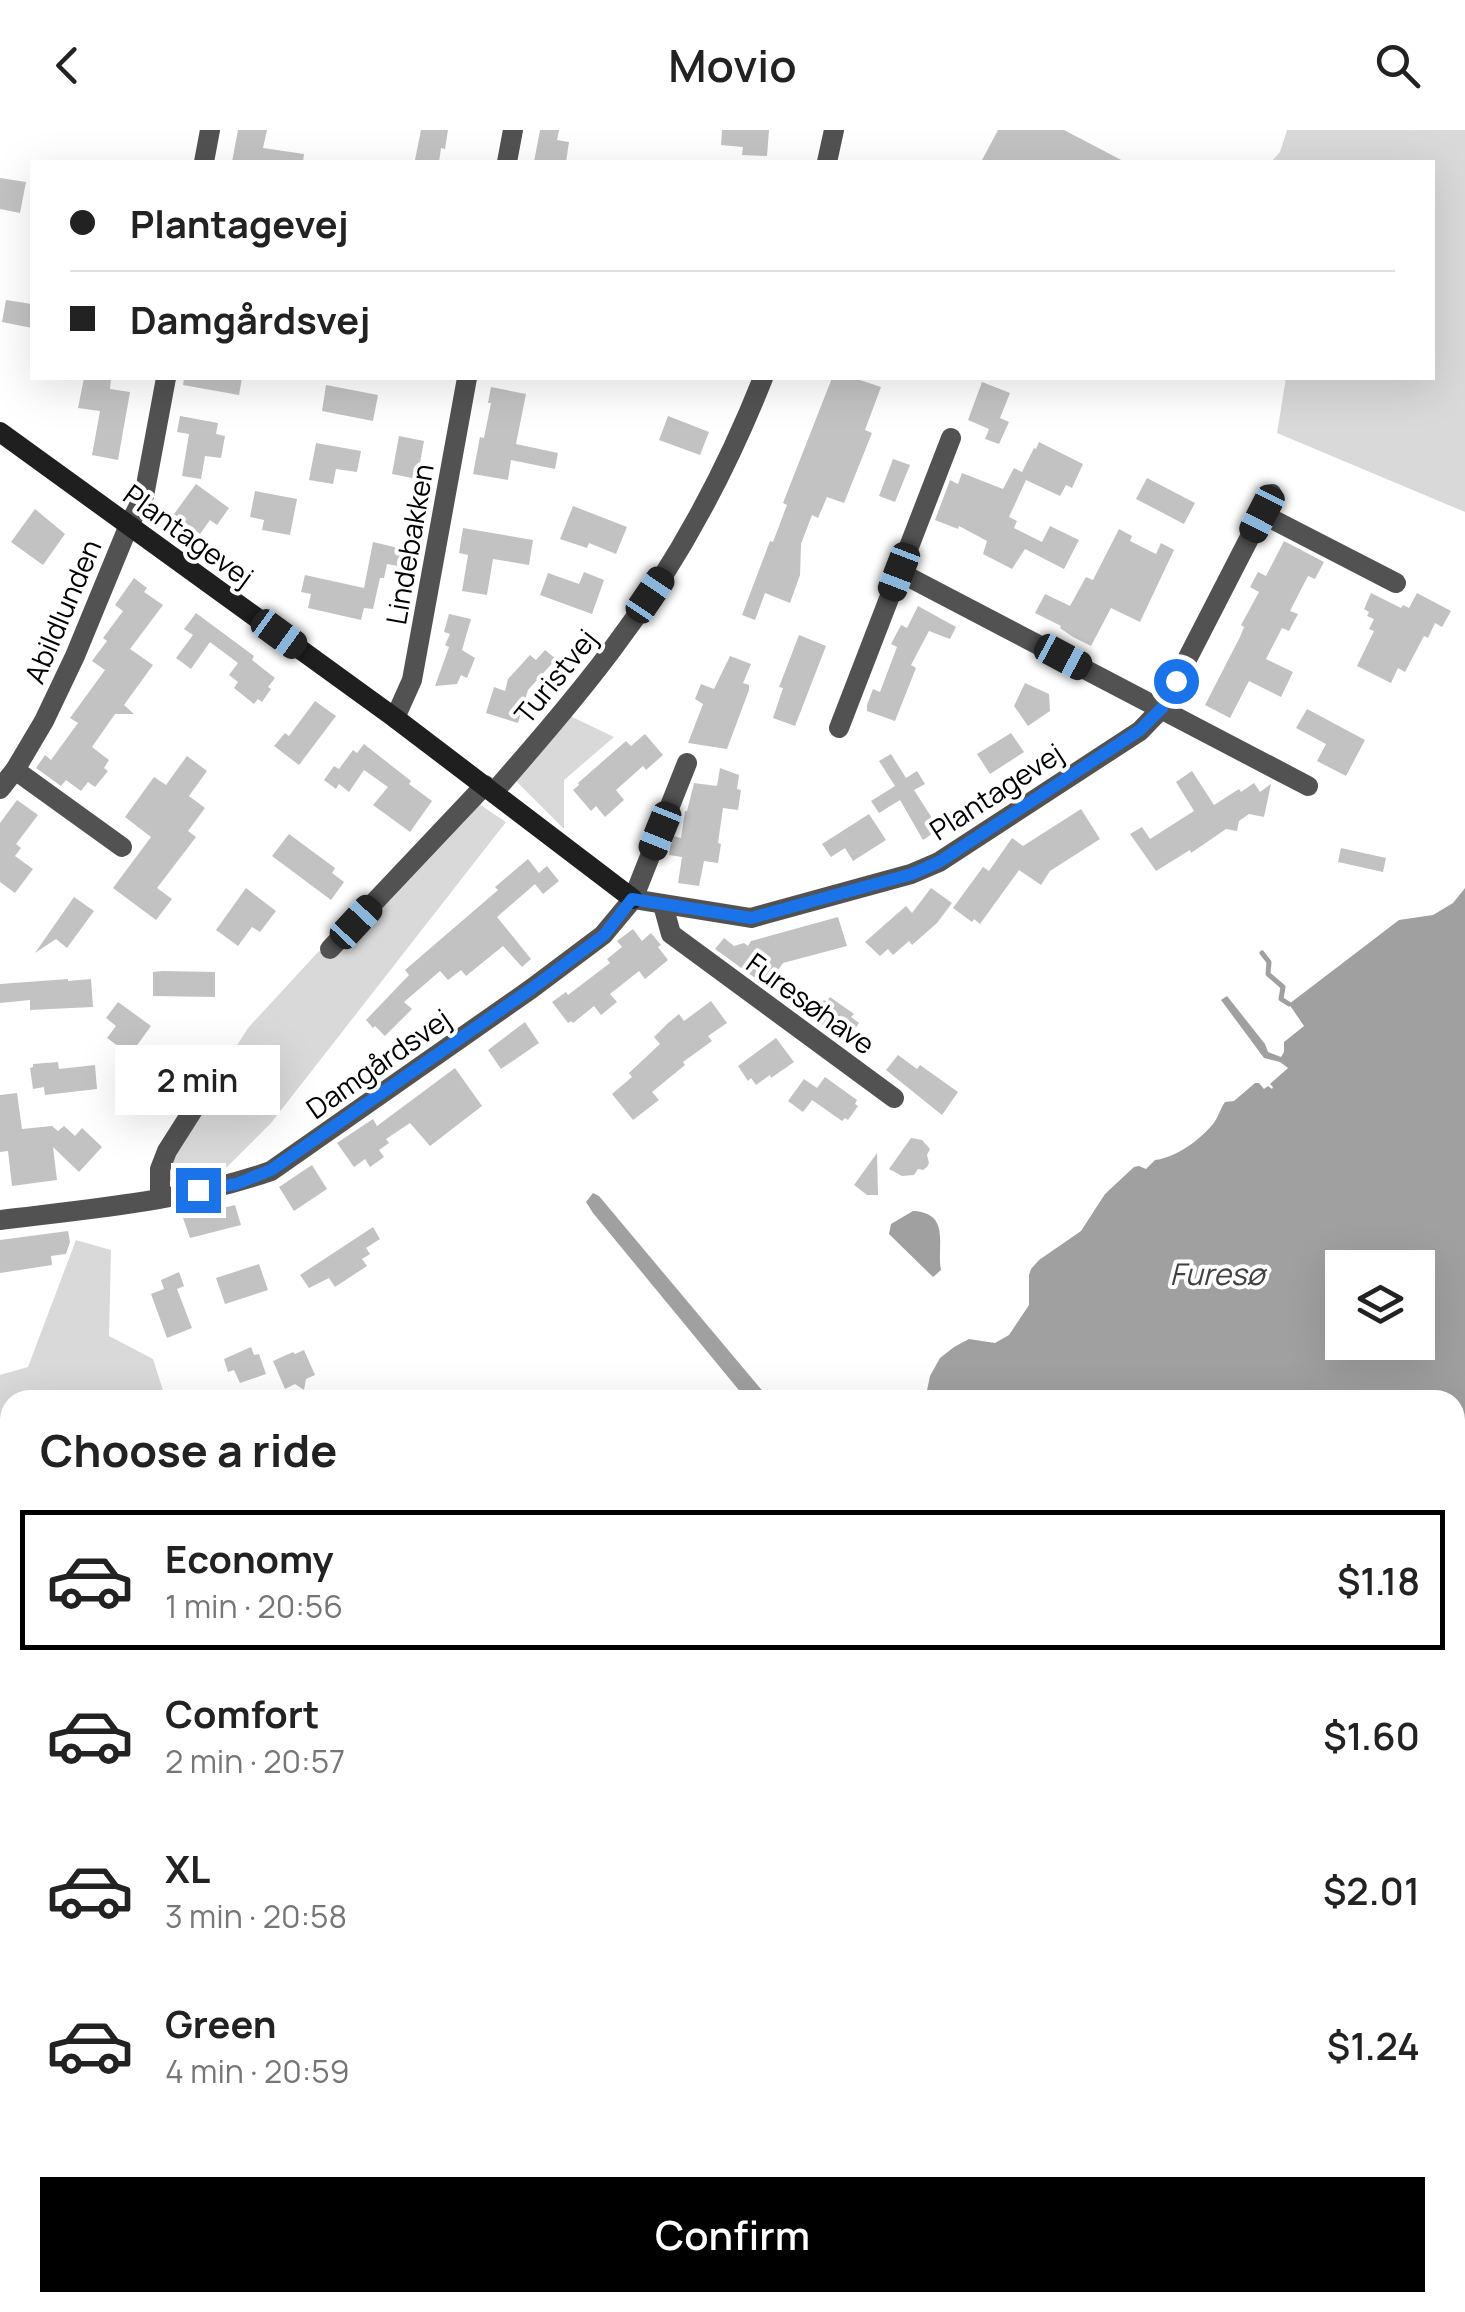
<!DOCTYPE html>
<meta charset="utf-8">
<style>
:root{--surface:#fff;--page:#f2f2f2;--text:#222;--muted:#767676;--line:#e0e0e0;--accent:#000}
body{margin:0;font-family:Manrope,sans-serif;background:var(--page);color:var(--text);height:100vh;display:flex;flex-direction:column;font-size:38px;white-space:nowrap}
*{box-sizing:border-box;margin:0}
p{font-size:32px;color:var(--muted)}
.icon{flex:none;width:55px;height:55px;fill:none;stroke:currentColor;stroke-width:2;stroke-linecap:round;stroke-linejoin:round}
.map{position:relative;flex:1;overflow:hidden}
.side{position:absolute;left:0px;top:1260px;width:1465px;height:922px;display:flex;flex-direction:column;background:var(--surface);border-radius:30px 30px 0 0;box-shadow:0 10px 40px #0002}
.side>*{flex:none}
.top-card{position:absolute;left:30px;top:30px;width:1405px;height:220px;border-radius:0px;box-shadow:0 10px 40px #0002;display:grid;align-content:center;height:220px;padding:0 40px;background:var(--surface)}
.buttons{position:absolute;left:1325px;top:1120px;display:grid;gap:20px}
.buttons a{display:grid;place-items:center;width:110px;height:110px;border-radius:0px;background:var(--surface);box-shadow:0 10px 40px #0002;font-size:50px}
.end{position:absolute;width:45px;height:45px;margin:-22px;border:12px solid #1a73e8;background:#fff;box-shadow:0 0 0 5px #fff}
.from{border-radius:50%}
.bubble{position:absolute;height:70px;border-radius:0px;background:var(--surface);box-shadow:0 10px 40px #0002;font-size:32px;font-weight:600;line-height:70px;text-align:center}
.car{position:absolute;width:30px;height:60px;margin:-30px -15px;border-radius:12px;box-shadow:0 0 8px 2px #0007;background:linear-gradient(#222 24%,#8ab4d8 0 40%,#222 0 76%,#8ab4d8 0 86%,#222 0)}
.top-card b{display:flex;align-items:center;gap:35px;height:95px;font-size:38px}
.top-card b+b{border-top:2px solid var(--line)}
.top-card i{width:25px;height:25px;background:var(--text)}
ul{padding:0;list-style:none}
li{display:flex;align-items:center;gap:30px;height:140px;margin:0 20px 15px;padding:0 20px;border:5px solid transparent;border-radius:0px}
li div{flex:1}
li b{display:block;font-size:38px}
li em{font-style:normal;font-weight:600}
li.current{border-color:var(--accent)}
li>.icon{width:90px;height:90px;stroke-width:1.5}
h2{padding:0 40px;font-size:45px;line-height:120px}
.cta{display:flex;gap:20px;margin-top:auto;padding:20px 40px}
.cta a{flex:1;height:115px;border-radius:0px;background:var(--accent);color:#fff;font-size:40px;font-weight:600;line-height:115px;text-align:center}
header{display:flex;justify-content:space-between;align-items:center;height:130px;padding:0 40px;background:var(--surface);font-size:45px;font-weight:600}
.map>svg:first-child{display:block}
.green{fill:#d9d9d9}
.water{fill:#a0a0a0;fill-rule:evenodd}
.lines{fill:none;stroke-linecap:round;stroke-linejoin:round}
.stream{stroke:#a0a0a0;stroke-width:5}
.building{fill:#c2c2c2}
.street{stroke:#525252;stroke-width:20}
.secondary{stroke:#1f1f1f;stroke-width:20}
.route{stroke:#1a73e8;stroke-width:12}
.labels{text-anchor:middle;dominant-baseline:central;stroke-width:8;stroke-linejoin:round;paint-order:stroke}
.street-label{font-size:28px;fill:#000;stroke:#fff}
.water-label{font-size:30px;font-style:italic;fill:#414141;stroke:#fff}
</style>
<header><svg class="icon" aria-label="back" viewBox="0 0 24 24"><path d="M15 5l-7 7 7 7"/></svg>Movio<svg class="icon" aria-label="search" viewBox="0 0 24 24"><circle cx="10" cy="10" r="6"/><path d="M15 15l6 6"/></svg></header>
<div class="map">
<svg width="1465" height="2182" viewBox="0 0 1465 2182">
<rect width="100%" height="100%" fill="#fff"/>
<!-- green -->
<g class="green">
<path d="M1287 0H1465V382L1277 303 1286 248H1432V32H1271L1280 22Z"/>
<path d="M568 585 614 607 564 650V699L515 650Z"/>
<path d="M476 672 506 692 271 993 222 1042 169 1051 165 1036 231 935 227 931 248 898 319 821 328 828Z"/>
<path d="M76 1110 111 1120 109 1206 153 1229 166 1270H10V2172L54 2173 51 2182H0V1245L28 1237Z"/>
</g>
<!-- water -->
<g class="water">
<path d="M1465 758V2182H477L479 2172H1455V1270H925L930 1246 940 1228 954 1217 969 1209 995 1213 1009 1205 1029 1175V1145L1031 1139 1039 1130 1081 1101 1105 1064 1134 1037 1139 1036 1146 1039 1155 1030C1175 1028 1200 1010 1213 994 1218 988 1220 979 1225 972L1234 971 1255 953H1259L1264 959 1268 956 1272 959 1273 957 1270 954 1288 938 1280 932 1264 928 1221 870 1227 866 1265 914 1268 922 1281 927 1284 922V912L1304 896 1289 874 1399 790 1433 785 1453 773ZM1342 1138H1418V1212H1342Z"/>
<path d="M593 1063 599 1066 770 1270H747L593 1083 586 1072Z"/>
<path d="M913 1081C952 1083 936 1117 941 1140L933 1147 889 1104 891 1094Z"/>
</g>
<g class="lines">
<!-- stream -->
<path class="stream" d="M1262 823 1269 832 1268 844 1283 857 1281 869 1289 874"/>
</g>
<!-- building -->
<g class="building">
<path d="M238 0H267L263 18 304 24 303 32H232Z"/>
<path d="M421 0H448L445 19 441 18 439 32 415 30Z"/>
<path d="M540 0H559L557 10 569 12 566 32H534Z"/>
<path d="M722 0H769L767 26 742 25 743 17 721 15Z"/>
<path d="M998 0H1064L1125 32H981Z"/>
<path d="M0 48 26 52 20 83 0 79Z"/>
<path d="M6 170 32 174V198L2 192Z"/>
<path d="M84 248H111L110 259 130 262 118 330 92 325 100 281 78 278Z"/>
<path d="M184 248H242L239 265 183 255Z"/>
<path d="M832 248H854L881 257 865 300 872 303 844 373 827 367 818 388 812 385 801 414 800 445 790 473 765 463 755 490 742 485 770 411 773 412 787 375 783 373Z"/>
<path d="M982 252 1010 263 1000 288 1009 292 999 314 985 309 989 299 968 290Z"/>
<path d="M326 255 378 265 373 291 322 281Z"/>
<path d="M491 257 526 264 516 314 558 323 555 339 511 330 508 350 473 344 480 307 484 308 491 273H488Z"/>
<path d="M180 286 218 293 216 304 225 306 221 328 205 326 201 349 182 346 189 304 177 302Z"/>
<path d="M668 286 709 302 700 325 659 310Z"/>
<path d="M399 306 424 311 417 349 392 344Z"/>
<path d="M1039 312 1083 334 1072 358 1066 355 1060 366 1026 350 1009 387 1017 391 1014 398 1042 412 1050 396 1079 410 1064 439 1025 419 1012 439 983 424 987 411 959 396 958 399 935 390 950 350 958 354 962 343 1003 359 1014 338 1022 342 1034 318 1036 319Z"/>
<path d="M316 313 361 321 357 342 336 339 333 354 309 350Z"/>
<path d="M893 329 910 335 895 372 879 366Z"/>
<path d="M1147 348 1195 373 1184 394 1136 369Z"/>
<path d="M196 354 229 378 217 395 210 390 200 404 174 384Z"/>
<path d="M255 361 297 369 290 405 262 400 264 390 250 387Z"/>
<path d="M573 376 627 397 616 424 589 413 587 418 560 409Z"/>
<path d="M35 379 65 404 43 435 11 412Z"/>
<path d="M463 398 533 410 529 435 493 429 487 465 462 461 468 425 459 423Z"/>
<path d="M1119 399 1132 406 1130 411 1156 424 1161 413 1174 420 1140 492 1111 478 1091 516 1073 507 1060 498 1061 496 1035 483 1045 464 1070 476 1086 447 1093 450Z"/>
<path d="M1284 411 1324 432 1315 449 1308 446 1290 481 1298 484 1289 501 1282 498 1266 529 1293 542 1281 567 1249 551 1230 588 1205 575 1240 507 1244 497 1241 495 1259 462 1250 457 1258 442 1266 446Z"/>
<path d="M373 412 407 420 404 437 387 434 384 448H380L373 479 364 478 361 490 308 478 311 464 301 462 305 445 364 458Z"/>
<path d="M584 442 604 450 592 484 540 465 548 443 579 454Z"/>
<path d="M134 448 147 458 144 462 163 475 130 519 153 535 124 575 134 584H115L92 617 109 630 104 638 108 641 95 657 88 652 81 661 66 650 61 656 36 638 45 625 51 630 78 593 70 588 105 540 92 531 107 511 103 508 123 481 115 475Z"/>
<path d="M1371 463 1401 478 1403 475 1409 478 1417 463 1451 481 1442 497 1435 493 1428 508 1424 506 1405 542 1398 538 1391 553 1357 536 1374 501 1369 499 1374 489 1367 486 1369 482 1364 479Z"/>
<path d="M918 476 956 497 950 509 929 501 911 535 916 538 895 591 867 581V575L873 559 880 562 897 517 891 514 901 495 907 498Z"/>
<path d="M196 483 254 526 252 530 275 548 268 557 271 559 262 572 258 569 254 574 234 558 238 552 229 545 238 533 210 512 191 539 176 528 193 505 184 499Z"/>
<path d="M449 484 471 489 462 520 475 528 467 548 461 545 457 554 435 556 449 517 445 515 450 504 444 502Z"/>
<path d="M799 505 826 516 795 596 773 588 783 558 779 557Z"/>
<path d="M545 520 556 529 528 560 518 593 486 583 494 557 505 561 508 549 530 525 536 530Z"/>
<path d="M730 526 751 534 743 553 749 555V560L727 619 688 613 703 574 695 569 701 554 714 559Z"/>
<path d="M1025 553 1049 564 1050 581 1028 596 1014 576Z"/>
<path d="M315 571 336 586 299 635 274 616 285 603 289 606Z"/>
<path d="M1307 579 1365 610 1346 646 1317 631 1326 614 1296 598Z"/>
<path d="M1011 603 1024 622 990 644 977 624Z"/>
<path d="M645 604 663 625 646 640 643 636 616 660 624 670 605 687 596 676 591 681 573 660 579 655 578 653 626 611 631 616Z"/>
<path d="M364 614 411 651 409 654 432 671 410 702 373 675 388 657 364 640 349 662 339 654 336 659 324 650 334 636 339 639 353 620 357 623Z"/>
<path d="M891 624 906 648 917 641 925 654 914 660 939 699 923 710 900 670 879 683 871 671 895 656 879 631Z"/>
<path d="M187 626 207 641 189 666 205 678 188 701 196 707 157 758 172 769 156 790 113 758 151 707 125 687 154 647 166 655Z"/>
<path d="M720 638 739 645 737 659 741 660 738 680 723 678 718 713 721 714 718 733 704 731 699 756 678 753 682 727 669 725 671 710 673 706 681 708 685 681H687L694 653 717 656Z"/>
<path d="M1192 641 1214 675 1239 659 1241 662 1254 653 1260 662 1271 654 1264 687 1249 684 1239 691 1237 701 1226 699 1191 723 1190 720 1156 741 1130 704 1142 697 1150 709 1194 681 1176 652Z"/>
<path d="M17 670 38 685 16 714 21 718 15 726 33 739 15 763 0 752V693Z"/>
<path d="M1081 679 1100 709 1050 741 1041 755 1019 740 980 794 974 789 972 792 953 778 983 737 989 741 1012 708 1023 716Z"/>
<path d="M869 684 886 710 853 731 845 718 831 727 822 714Z"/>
<path d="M289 704 335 738 332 743 344 752 331 770 272 726Z"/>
<path d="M1341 718 1386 728 1383 742 1338 732Z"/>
<path d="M528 729 539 743 547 736 559 751 543 764 535 754 497 787 531 829 522 837 503 816 466 846 461 840 448 850 440 841 404 872 412 879 385 906 375 896 373 898 366 890 409 845 405 840 498 760 495 757Z"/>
<path d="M246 758 276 781 260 802 252 797 238 816 216 800Z"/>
<path d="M931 758 952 773 937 793 912 815 909 811 893 825 888 819 880 826 865 812 906 776 912 783Z"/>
<path d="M74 767 94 781 67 818 56 809 35 823Z"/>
<path d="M838 787 847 816 783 833 769 853 760 847 758 850 715 819 724 808 734 816 744 813 748 816 751 811Z"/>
<path d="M633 799 642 811 651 803 661 815 658 817 668 830 645 849 639 841 610 864 617 872 601 885 594 876 573 893 571 891 568 893 552 872 566 862 568 865 610 833 607 829 622 817 617 811Z"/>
<path d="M162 841 215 842V867L153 866V842Z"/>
<path d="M68 849V851L91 849 93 877 30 880V870L0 873V854Z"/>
<path d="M830 867 854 884 851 887 859 893 848 909 839 903 837 906 814 889 824 870 827 872Z"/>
<path d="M711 871 727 893 708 906 712 911 683 932 685 935 652 962 659 970 633 990 612 964 632 947 629 943 660 914 654 907 667 894 679 884 684 891Z"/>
<path d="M118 872 151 896 130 925 107 908 116 896 106 888Z"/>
<path d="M525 892 539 913 501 939 488 920Z"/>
<path d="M776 908 794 932 771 948 770 945 756 955 751 948 748 951 738 936Z"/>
<path d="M898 925 917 939 920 935 958 962 942 985 886 940Z"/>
<path d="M58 932 59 939 95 935 97 959 45 965 44 957 33 959 30 938 33 937V934Z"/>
<path d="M455 938 482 976 430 1016 410 993 386 1009 389 1013 379 1020 384 1027 370 1037 365 1029 354 1037 337 1013 373 989 377 996Z"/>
<path d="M825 947 857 970 855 974 858 976 848 990 845 988 842 991 812 970 803 982 788 971 804 949 817 958Z"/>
<path d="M17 963 22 999 52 996 58 1001 64 996 75 1006 82 998 102 1017 79 1042 53 1017 57 1050 12 1056 8 1021 0 1022V965Z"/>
<path d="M911 1008 922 1010 930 1019 927 1025 929 1033 927 1037 923 1040 918 1039 914 1045 902 1046 889 1039Z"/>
<path d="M877 1023 878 1065H867L854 1055Z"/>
<path d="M312 1035 327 1059 294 1081 279 1057Z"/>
<path d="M235 1075 241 1095 190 1108 183 1088Z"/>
<path d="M373 1097 380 1109 366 1118 370 1124 362 1129 367 1136 335 1157 329 1148 309 1158 300 1145Z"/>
<path d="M68 1101 70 1112 66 1124 51 1126 52 1135 0 1143V1110Z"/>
<path d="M259 1134 268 1160 225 1174 216 1148Z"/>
<path d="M179 1142 184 1156 177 1159 192 1198 167 1208 151 1164 164 1159 161 1150Z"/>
<path d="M251 1217 254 1225 259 1224 266 1244 240 1253 234 1240 228 1242 224 1229Z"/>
<path d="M304 1220 315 1245 306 1249 304 1260 295 1254 285 1259 273 1231 293 1222 295 1224Z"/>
</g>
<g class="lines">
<!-- street -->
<g class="street">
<path d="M204 32 210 0"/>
<path d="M507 32 513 0"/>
<path d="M827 32 834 0"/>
<path d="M1262 384 1396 453"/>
<path d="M899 442 1308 656"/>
<path d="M395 588 412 550 467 248"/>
<path d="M839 598 951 308"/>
<path d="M15 640 122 717"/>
<path d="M0 659 15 640 44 591 75 526 129 395 144 366 166 248"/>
<path d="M494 662C534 616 574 570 611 521 674 438 725 344 763 248"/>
<path d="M633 769 751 788 911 744 939 732 1140 601 1162 578 1272 364"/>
<path d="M663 775 671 804 894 968"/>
<path d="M330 819 485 655"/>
<path d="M160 1067V1039L167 1021 221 936"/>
<path d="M0 1090C89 1079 186 1071 271 1041L531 859 603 805 633 769 687 633"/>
</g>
<!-- secondary -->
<path class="secondary" d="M0 302 395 588 633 769"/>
</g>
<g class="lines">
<!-- route -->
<path class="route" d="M198 1060 236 1054 271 1040 531 859 604 805 632 769 751 788 912 744 939 732 1140 600 1162 578 1176 551"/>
</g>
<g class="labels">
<!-- street labels -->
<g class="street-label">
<text transform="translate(189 405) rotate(36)">Plantagevej</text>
<text transform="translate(409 414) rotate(-80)">Lindebakken</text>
<text transform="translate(62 481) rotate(-67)">Abildlunden</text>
<text transform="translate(555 546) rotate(-51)">Turistvej</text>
<text transform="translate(996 661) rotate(-33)">Plantagevej</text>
<text transform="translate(811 873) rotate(36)">Furesøhave</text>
<text transform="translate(378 933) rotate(-35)">Damgårdsvej</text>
</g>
<!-- water labels -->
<g class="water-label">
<text x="1217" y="1143">Furesø</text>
</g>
</g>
</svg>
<div class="buttons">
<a><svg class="icon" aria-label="layers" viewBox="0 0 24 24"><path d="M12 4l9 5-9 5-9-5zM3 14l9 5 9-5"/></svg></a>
</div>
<i class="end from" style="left:1176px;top:551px"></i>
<i class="end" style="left:198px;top:1060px"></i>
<div class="bubble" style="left:115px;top:915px;width:165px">2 min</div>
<i class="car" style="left:1262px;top:384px;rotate:207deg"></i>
<i class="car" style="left:899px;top:442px;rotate:201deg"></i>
<i class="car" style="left:650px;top:465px;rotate:34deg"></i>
<i class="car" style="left:279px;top:504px;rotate:126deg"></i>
<i class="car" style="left:1063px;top:527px;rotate:118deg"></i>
<i class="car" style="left:660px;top:701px;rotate:202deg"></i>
<i class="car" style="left:356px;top:792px;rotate:43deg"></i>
<div class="top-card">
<b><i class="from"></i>Plantagevej</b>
<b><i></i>Damgårdsvej</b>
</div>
<section class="side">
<h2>Choose a ride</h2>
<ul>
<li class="current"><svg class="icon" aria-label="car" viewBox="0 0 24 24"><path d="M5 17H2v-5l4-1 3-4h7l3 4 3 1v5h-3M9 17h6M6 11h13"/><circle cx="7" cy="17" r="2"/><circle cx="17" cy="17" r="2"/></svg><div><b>Economy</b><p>1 min · 20:56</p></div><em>$1.18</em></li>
<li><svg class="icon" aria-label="car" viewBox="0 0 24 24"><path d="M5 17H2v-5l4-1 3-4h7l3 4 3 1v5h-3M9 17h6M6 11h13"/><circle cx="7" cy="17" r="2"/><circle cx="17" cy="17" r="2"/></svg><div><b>Comfort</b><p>2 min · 20:57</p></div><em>$1.60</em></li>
<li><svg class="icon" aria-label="car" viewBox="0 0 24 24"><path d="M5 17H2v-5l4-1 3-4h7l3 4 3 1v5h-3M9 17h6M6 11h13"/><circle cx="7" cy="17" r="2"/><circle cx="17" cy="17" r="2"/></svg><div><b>XL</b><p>3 min · 20:58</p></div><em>$2.01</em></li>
<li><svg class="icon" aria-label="car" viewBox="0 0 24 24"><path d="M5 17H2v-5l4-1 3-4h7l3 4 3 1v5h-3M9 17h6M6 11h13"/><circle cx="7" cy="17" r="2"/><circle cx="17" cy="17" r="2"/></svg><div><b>Green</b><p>4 min · 20:59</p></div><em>$1.24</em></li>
</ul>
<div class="cta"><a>Confirm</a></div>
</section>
</div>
